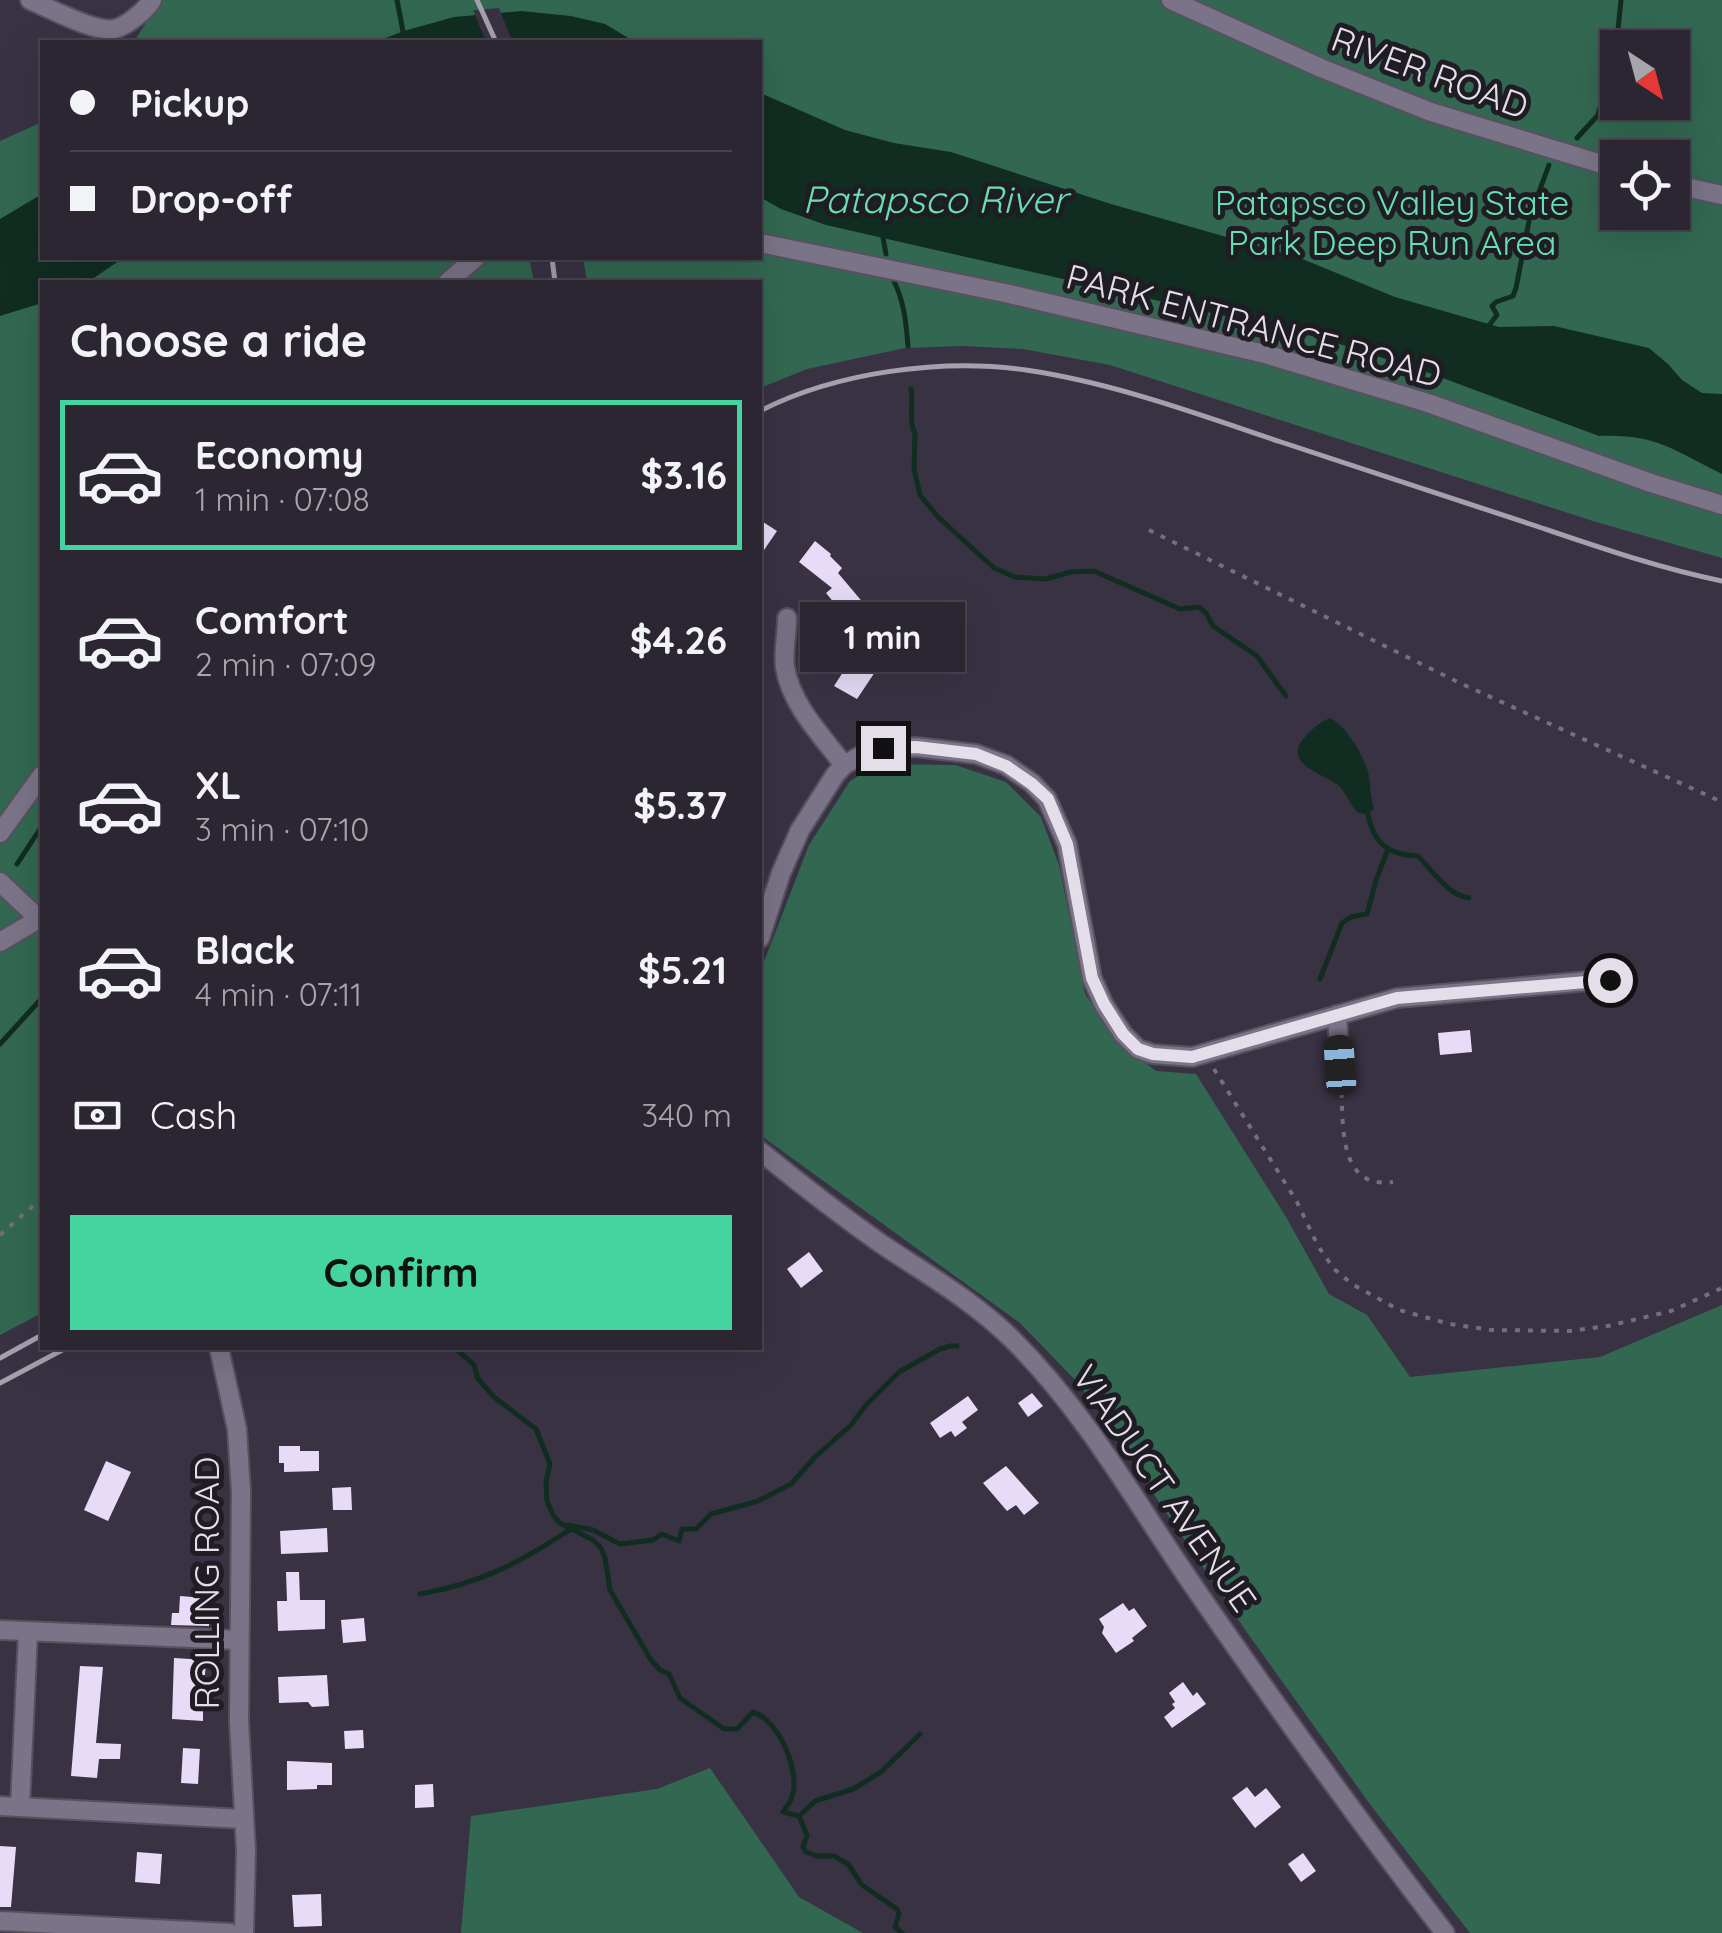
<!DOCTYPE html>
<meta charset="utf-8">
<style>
:root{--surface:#2b2632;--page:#37323e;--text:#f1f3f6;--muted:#a6a5ac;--line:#47434d;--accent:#43d4a0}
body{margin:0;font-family:Quicksand,sans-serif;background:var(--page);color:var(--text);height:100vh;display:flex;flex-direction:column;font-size:38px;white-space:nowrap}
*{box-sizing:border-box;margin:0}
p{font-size:32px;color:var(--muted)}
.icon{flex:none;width:55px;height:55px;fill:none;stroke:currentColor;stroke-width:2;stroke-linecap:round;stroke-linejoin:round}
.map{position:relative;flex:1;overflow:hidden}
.sheet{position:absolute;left:40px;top:280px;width:722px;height:1070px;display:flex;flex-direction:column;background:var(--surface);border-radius:0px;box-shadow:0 10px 40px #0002,0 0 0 2px var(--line)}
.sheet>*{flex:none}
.guide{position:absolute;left:40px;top:40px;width:722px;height:220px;border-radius:0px;box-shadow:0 10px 40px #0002,0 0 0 2px var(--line);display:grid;align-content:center;height:220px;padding:0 30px;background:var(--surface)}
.needle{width:65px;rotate:144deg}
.fabs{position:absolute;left:1600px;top:30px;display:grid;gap:20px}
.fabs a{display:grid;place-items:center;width:90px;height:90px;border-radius:0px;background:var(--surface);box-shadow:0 10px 40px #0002,0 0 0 2px var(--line);font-size:50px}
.end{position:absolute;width:45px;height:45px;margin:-22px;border:12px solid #e3dee9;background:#111;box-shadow:0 0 0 5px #111}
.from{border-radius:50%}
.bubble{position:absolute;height:70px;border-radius:0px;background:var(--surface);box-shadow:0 10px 40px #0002,0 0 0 2px var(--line);font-size:32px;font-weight:700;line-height:70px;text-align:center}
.car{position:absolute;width:30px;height:60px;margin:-30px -15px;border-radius:12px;box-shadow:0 0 8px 2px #0007;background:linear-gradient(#222 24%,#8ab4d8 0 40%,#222 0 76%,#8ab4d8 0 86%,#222 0)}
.guide b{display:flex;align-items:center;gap:35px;height:95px;font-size:38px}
.guide b+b{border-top:2px solid var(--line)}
.guide i{width:25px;height:25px;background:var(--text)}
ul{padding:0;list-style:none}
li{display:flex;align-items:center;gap:30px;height:150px;margin:0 20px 15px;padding:0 10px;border:5px solid transparent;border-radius:0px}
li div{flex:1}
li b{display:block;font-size:38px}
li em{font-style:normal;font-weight:700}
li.selected{border-color:var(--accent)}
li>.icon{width:90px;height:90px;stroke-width:1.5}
h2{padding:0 30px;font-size:45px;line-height:120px}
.pay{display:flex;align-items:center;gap:25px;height:110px;padding:0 30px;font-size:38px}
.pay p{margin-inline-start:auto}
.action{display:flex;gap:20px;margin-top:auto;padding:20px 30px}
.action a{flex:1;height:115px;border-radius:0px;background:var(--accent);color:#111;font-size:40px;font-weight:700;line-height:115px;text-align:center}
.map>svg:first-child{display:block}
.green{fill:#326852;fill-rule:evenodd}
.water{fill:#112d21}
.pier{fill:#393243}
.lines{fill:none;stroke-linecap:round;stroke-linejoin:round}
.stream{stroke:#112d21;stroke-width:5}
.building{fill:#e7dbf7}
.minor-casing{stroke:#57515f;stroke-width:22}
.path{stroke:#746e7d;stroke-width:4;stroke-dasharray:5 8;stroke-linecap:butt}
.minor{stroke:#7b7387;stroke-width:18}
.rail{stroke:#a6a0ad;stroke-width:5}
.route{stroke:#e3dee9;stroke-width:12}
.labels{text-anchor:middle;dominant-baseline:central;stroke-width:10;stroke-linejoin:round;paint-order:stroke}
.street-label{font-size:35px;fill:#e3dee9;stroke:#1f1c24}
.park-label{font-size:35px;fill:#66e0b0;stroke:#1f1c24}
.water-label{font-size:38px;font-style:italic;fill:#67e0b0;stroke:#1f1c24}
</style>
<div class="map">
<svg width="1722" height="1933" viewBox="0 0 1722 1933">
<rect width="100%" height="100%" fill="#393243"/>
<!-- green -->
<g class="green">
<path d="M160 0H1722V558L1596 522 1110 365 1023 349 963 346 905 348 807 369 760 388V282H587L583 258H760V42H134ZM1618 48H1672V102H1618ZM1618 158H1672V212H1618Z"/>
<path d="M42 122V258H529L534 282H42V1313L0 1335V141Z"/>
<path d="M879 764 955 765 1006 782 1041 817 1059 865 1085 994 1118 1042 1156 1071 1196 1074 1286 1217 1329 1294 1367 1315 1410 1377 1600 1357 1722 1305V1933H1470L1372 1807 1246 1631 1080 1385 1020 1323 760 1135V972L809 845 850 781Z"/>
<path d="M710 1768 799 1897 863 1933H461L471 1816 657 1789Z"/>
</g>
<!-- water -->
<g class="water">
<path d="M521 11 571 16 605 24 635 42H375L404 31 454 17Z"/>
<path d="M760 93 845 130 894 143 951 152 1111 204 1300 258 1395 297 1499 327 1554 326 1649 348 1668 364 1682 380 1702 393 1722 394V474C1673 450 1657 434 1599 436L1429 373 1321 338 826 225 781 209 760 197Z"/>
<path d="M42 194V258H123L88 282H42V303L0 316V219Z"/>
<path d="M1330 718C1346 725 1367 760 1369 777 1371 789 1370 796 1374 809L1368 815 1357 812C1350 804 1346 793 1339 786 1325 774 1280 764 1305 737 1312 729 1320 722 1330 718Z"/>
</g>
<!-- pier -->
<path class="pier" d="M499 8 508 31 513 42H486L473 10Z"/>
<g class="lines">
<!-- stream -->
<g class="stream">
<path d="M397 0 405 42"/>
<path d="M1577 138 1598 115 1616 49 1621 0"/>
<path d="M882 232 886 254"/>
<path d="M893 279C904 301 906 321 908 346"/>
<path d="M1487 328 1497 315 1492 306 1496 302 1513 296 1516 288 1530 216 1549 165"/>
<path d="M911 389C914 403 908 421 915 433L914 469 920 495 938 517 994 568 1015 577 1045 579 1071 572 1094 571 1180 609 1199 607 1206 613 1213 626 1257 656 1286 696"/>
<path d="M1368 815C1374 844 1389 855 1418 856 1432 870 1449 896 1469 898"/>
<path d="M17 864 42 826"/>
<path d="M1320 979 1342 923 1351 917 1367 914 1376 880 1388 849"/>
<path d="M0 1044 42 998"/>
<path d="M455 1348 474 1365 478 1379 494 1397 536 1429 550 1464 546 1482 547 1501 553 1515 560 1523 593 1540 601 1548 605 1558 610 1590 651 1660 660 1670 669 1674 680 1698 724 1729H737L753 1712C779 1720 801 1772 792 1797 790 1803 786 1807 783 1812L799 1816"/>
<path d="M568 1525 593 1530 620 1544 653 1540 662 1534 679 1541 682 1529H696L711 1514 758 1501 791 1484 815 1457 851 1425 866 1405 899 1372 940 1349 950 1346H957"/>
<path d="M420 1594C482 1583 519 1563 571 1529"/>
<path d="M799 1816 807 1835 803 1847 806 1852 817 1856H834L848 1864 862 1885 897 1909 899 1914 895 1927 902 1933"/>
<path d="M799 1816 815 1801 853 1789 881 1772 920 1734"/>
</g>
</g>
<!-- building -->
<g class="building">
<path d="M760 520 777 531 760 556Z"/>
<path d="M815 541 831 554 830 556 842 568 838 573 865 605 860 610 858 608 846 617 826 593 832 588 799 562Z"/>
<path d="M850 646 862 653 859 659 877 669 857 699 834 686 845 669 839 665Z"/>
<path d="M1470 1030 1472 1052 1440 1055 1438 1033Z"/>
<path d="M809 1252 823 1271 801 1288 787 1269Z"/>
<path d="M1032 1393 1043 1406 1028 1417 1018 1403Z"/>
<path d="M968 1396 978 1410 962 1422 967 1428 955 1437 951 1431 940 1438 930 1423Z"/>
<path d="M279 1446H300V1451H319V1471L284 1472V1463H279Z"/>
<path d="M106 1461 131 1472 108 1521 84 1510Z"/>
<path d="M1006 1466 1039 1503 1024 1515 1016 1505 1007 1511 983 1483Z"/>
<path d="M351 1487 352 1510H333L332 1488Z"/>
<path d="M327 1528 328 1552 281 1554 280 1531Z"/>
<path d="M286 1572H299L300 1600H325V1629L278 1631 277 1601H287Z"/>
<path d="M180 1596 204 1598 203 1609 205 1610V1616H209V1626L171 1625 172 1613H179Z"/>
<path d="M1123 1603 1129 1611 1134 1608 1147 1626 1132 1638 1134 1641 1116 1653 1102 1633 1104 1627 1099 1619Z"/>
<path d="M364 1618 366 1641 343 1643 341 1620Z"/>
<path d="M174 1658 206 1660 205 1675H200L199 1703 203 1704V1721L172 1719Z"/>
<path d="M80 1666 103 1667 96 1743 121 1744 120 1759H99L97 1778 71 1776Z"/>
<path d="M327 1675 329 1706 312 1707 308 1702 279 1703 278 1677Z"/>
<path d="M1183 1682 1193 1696 1197 1692 1206 1704 1172 1728 1164 1717 1175 1708 1172 1704 1175 1702 1169 1693Z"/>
<path d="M363 1730 364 1748 345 1749 344 1731Z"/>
<path d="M183 1748 200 1749 198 1784 181 1783Z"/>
<path d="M287 1761 332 1763V1785H317V1789L287 1790Z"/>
<path d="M433 1784 434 1807 415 1808V1785Z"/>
<path d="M1247 1787 1255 1797 1266 1788 1281 1807 1255 1828 1232 1798Z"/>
<path d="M0 1846 16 1847 11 1907H0Z"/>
<path d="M137 1852 162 1854 160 1884 135 1882Z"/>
<path d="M1303 1853 1316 1871 1301 1882 1288 1864Z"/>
<path d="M321 1894 322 1926 294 1927 292 1895Z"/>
</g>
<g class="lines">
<!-- minor casing -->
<g class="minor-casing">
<g id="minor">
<path d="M30 0C49 8 95 33 114 29 126 27 146 10 152 0"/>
<path d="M1171 0 1321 68 1431 112 1618 169"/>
<path d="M1672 184 1722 195"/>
<path d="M760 243 1005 293 1265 354 1428 403 1651 483 1722 505"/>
<path d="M448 282 475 258"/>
<path d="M787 618C787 634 783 652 785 667 791 705 822 736 844 765"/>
<path d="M0 833 42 775"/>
<path d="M0 882 39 919"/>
<path d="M760 938 781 873 800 830 835 775 844 765 860 756 883 748 916 747 976 754 1006 765 1032 783 1047 799 1067 844 1092 978 1104 1005 1123 1034 1138 1049 1153 1054 1192 1057 1397 998 1610 979"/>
<path d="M0 942 42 917"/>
<path d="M1337 1015 1340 1065"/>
<path d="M760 1151C799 1183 839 1214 880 1243 926 1274 974 1301 1014 1341 1086 1413 1135 1501 1192 1584 1274 1703 1357 1819 1445 1933"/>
<path d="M219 1348 237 1429 241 1492 239 1721 246 1851 244 1933"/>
<path d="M0 1630 239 1640"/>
<path d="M0 1806 243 1819"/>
<path d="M20 1807 28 1632"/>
<path d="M0 1921 230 1933"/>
</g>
</g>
<!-- path -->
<g class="path">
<path d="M1149 530 1462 684 1722 802"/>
<path d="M1214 1069 1297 1202 1318 1246 1334 1269 1352 1284 1399 1310 1450 1324 1491 1330 1570 1331 1608 1326 1671 1311 1722 1288"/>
<path d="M1341 1080C1344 1118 1335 1190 1393 1182"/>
<path d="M0 1235 42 1198"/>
</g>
<!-- minor -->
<use href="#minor" class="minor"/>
<!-- rail -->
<g class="rail">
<path d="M477 0 496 42"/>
<path d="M552 258 555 282"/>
<path d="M760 411C836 372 942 358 1026 370 1114 383 1198 414 1281 442 1365 470 1449 498 1533 525 1595 546 1658 568 1722 581"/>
<path d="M0 1358 42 1335"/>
<path d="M0 1383 66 1348"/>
</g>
</g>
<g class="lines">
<!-- route -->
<path class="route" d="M883 748 916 747 976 754 1006 766 1032 784 1048 799 1067 844 1092 978 1104 1004 1123 1034 1138 1049 1153 1054 1192 1057 1397 998 1610 980"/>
</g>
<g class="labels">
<!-- street labels -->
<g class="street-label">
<text transform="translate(1430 72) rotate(20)">RIVER ROAD</text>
<text transform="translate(1254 325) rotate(15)">PARK ENTRANCE ROAD</text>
<text transform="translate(1165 1488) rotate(55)">VIADUCT AVENUE</text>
<text transform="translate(206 1583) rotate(-90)">ROLLING ROAD</text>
</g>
<!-- park labels -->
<g class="park-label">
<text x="1392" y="202">Patapsco Valley State<tspan x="1392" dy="40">Park Deep Run Area</tspan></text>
</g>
<!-- water labels -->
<g class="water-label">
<text x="935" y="199">Patapsco River</text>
</g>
</g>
</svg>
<div class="fabs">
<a><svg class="needle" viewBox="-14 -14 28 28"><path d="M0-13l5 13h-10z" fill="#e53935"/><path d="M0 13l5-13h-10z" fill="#a6a5ac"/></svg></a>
<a><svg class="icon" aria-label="locate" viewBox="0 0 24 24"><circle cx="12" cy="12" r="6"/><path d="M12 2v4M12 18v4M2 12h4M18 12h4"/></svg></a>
</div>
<i class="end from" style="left:1610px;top:980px"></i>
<i class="end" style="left:883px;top:748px"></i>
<div class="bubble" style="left:800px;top:602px;width:165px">1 min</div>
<i class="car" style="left:1340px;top:1065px;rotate:356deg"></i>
<div class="guide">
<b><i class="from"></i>Pickup</b>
<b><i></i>Drop-off</b>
</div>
<section class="sheet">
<h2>Choose a ride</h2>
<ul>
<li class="selected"><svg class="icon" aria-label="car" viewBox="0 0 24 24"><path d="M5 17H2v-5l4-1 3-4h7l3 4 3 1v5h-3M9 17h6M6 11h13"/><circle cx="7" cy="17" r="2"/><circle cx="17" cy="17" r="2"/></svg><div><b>Economy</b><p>1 min · 07:08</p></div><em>$3.16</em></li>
<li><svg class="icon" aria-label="car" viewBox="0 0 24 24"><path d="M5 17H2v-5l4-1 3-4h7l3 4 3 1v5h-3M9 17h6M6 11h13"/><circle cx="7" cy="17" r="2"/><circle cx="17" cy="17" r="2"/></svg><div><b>Comfort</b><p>2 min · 07:09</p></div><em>$4.26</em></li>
<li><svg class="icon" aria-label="car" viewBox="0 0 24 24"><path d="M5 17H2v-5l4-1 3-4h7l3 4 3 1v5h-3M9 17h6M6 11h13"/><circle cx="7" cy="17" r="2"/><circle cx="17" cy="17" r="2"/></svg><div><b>XL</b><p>3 min · 07:10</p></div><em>$5.37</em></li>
<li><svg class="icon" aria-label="car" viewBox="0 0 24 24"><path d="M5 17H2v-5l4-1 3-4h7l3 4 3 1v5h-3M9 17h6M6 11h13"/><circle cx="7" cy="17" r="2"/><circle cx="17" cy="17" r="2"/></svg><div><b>Black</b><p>4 min · 07:11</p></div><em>$5.21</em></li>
</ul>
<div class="pay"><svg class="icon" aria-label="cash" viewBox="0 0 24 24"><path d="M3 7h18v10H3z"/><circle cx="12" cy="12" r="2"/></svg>Cash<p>340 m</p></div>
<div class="action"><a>Confirm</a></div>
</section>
</div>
